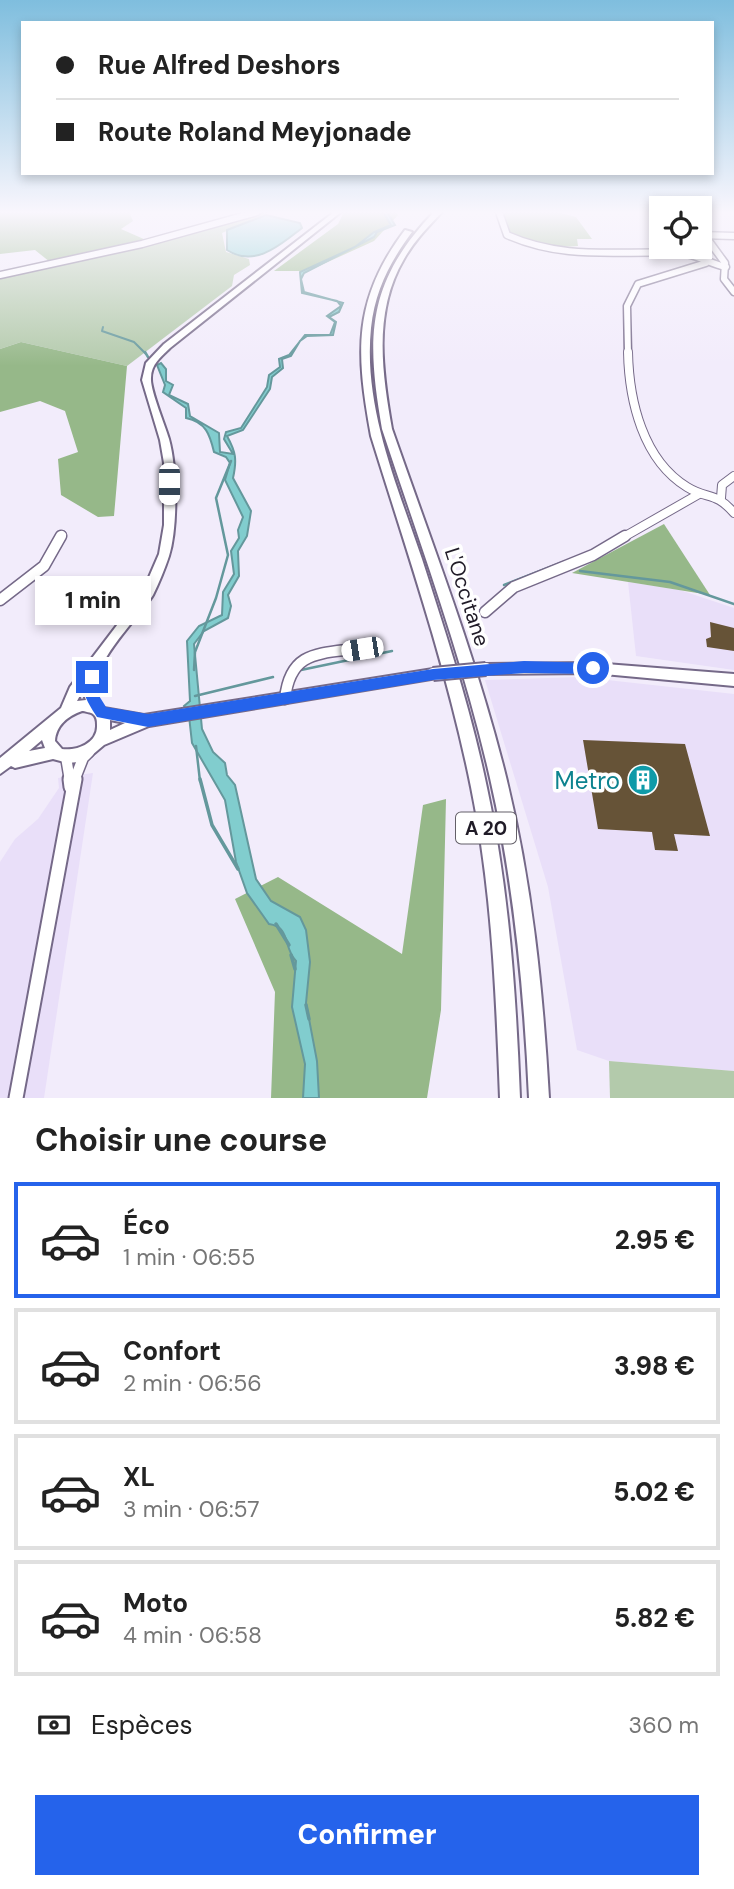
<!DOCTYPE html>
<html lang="fr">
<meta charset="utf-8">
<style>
:root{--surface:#fff;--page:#f2f2f2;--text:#222;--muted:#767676;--line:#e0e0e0;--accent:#2563eb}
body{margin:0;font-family:"DM Sans",sans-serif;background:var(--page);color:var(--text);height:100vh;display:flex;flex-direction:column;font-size:26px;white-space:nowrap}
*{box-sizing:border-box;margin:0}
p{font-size:23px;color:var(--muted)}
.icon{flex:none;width:38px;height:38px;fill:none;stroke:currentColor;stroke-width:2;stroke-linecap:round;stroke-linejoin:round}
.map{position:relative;height:1098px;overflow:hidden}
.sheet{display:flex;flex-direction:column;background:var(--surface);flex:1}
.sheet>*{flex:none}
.banner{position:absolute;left:21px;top:21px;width:693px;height:154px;border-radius:0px;box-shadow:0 4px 10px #0003;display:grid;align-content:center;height:154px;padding:0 35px;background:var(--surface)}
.tools{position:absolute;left:649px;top:196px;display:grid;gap:14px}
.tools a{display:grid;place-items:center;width:63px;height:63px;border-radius:0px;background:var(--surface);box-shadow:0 4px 10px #0003;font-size:35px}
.end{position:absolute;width:32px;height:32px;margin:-16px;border:9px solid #2563eb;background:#fff;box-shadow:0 0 0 4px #fff}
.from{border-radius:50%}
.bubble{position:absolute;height:49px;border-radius:0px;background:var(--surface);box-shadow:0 4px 10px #0003;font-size:23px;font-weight:800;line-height:49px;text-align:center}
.car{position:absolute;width:21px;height:42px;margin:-21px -10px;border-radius:9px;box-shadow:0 0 5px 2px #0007;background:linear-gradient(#fff 24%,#345 0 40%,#fff 0 76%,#345 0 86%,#fff 0)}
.banner b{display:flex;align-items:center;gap:24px;height:66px;font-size:26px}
.banner b+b{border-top:2px solid var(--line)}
.banner i{width:18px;height:18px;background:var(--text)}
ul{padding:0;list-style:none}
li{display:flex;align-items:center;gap:21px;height:116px;margin:0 14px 10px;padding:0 21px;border:4px solid var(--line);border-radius:0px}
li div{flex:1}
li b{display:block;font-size:26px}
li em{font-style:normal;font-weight:800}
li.selected{border-color:var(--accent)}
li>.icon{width:63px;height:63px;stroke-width:1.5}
h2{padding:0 35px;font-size:32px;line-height:84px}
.pay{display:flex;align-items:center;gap:18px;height:77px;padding:0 35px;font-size:26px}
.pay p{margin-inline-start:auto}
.primary-button{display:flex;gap:14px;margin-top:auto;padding:14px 35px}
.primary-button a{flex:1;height:80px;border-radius:0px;background:var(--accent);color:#fff;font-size:28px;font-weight:800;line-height:80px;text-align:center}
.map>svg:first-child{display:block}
.built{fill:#e9dff9}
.green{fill:#b3caab}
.forest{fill:#96b889}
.water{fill:#81cdce;stroke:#64989c;stroke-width:2}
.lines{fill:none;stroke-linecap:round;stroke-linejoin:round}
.stream-far2{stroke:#64989c;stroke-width:2}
.stream-far1{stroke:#64989c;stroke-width:2.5}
.stream{stroke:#64989c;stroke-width:3.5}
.building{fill:#665337}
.minor-far3-casing{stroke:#756988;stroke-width:9}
.minor-far2-casing{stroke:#756988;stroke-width:10}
.minor-far1-casing{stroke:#756988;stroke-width:13}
.minor-casing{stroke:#756988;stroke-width:17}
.major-casing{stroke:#756988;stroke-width:4}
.highway-casing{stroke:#756988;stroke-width:4}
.minor-far3{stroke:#fff;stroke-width:6}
.minor-far2{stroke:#fff;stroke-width:8}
.minor-far1{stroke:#fff;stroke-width:10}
.minor{stroke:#fff;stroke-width:13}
.major{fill:#fff;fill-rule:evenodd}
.highway{fill:#fff;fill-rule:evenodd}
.major-bridge-casing{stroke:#756988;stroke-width:16;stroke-linecap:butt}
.major-bridge{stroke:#fff;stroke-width:12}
.route{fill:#2563eb}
.labels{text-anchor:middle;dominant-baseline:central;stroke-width:7;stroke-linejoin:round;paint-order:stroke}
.shield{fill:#fff;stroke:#635f68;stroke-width:2}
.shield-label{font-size:19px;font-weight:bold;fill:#201b27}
.street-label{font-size:21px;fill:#201b27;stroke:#fff}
.near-culture-label{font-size:24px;fill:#0d838f;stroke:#fff;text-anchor:end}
</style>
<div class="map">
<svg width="734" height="1098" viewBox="0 0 734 1098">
<rect width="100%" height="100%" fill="#f2ecfb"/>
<!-- built -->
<g class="built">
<path d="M628 582 680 590 734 608V670L636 656Z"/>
<path d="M580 677 734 694V1071L609 1061 577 1050 548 887 485 680Z"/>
<path d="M93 773 44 1098H0V862L15 839 38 819 59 788 58 778Z"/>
</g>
<!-- green -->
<g class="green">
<path d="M262 212 268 213 222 233 226 252 249 259 250 265 234 275 232 286 127 366 21 342 0 349V276Z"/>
<path d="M609 1061 734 1071V1098H610Z"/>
</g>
<!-- forest -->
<g class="forest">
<path d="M0 212H129L133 221 121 229 146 240 50 262 35 250 0 254Z"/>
<path d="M344 212H396L398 215 374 241 308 271H274L338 224Z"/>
<path d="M501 212H556L576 217 592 239H577L578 246C552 248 532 245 508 233Z"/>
<path d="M21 342 127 366 114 516 98 517 61 495 58 459 78 452 65 411 40 401 0 412V349Z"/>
<path d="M664 524 710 595 572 573Z"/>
<path d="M446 799 441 1010 427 1098H271L275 992 235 899 278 877 402 954 423 805Z"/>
</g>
<!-- water -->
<g class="water">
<path d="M383 212H387L395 225 377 232 374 237 304 273 301 279 304 292 343 303 339 312 329 317 336 322 333 335 307 336 300 341 291 356 282 359 283 368 272 377 270 389 243 430 227 436C236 452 237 460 233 478L251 511 247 536 238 551 239 576 228 595 231 606 228 618 204 631 194 644 202 729 213 752 225 763 227 775 235 785 256 879 271 901 300 917 306 930 310 962 306 1003 317 1061 319 1098H303L305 1064 292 1007 296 961C283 948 291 927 269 924L247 893 236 862 225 800 192 743 189 716 184 706 190 701 187 641 199 626 222 615 223 592 234 574 231 551 239 538 238 530 243 517 225 480 230 463 226 457 214 452C210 435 206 422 186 418V408L163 392 165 385 157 365 161 363 166 369V381L173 385 169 395 188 404 190 416 219 433 220 452 233 454 224 439 226 432 241 428 267 387 269 375 280 367 279 359 289 355 305 335H330L335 322 327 316 341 306 337 301 302 293 300 272 355 247 374 232 391 225Z"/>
<path d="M266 215 300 223 302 228C280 245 255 268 227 250V230Z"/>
</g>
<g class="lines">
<!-- stream-far2 -->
<path class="stream-far2" d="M103 327 102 331 134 342 146 354"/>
<!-- stream-far1 -->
<g class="stream-far1">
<path d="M145 352 148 357"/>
<path d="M580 571 670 582 734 604"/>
<path d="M504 585 563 562"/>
<path d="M194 670 195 652 216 598 228 555 216 498 231 461"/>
<path d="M301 670 392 651"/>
<path d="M195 696 273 677"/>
<path d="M196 746 200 781"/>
</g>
<!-- stream -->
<g class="stream">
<path d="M200 779 212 825 238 869"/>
<path d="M276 924 289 945"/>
<path d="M291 955 295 969"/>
<path d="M306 1005 309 1019"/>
</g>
</g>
<!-- building -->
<g class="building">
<path d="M710 622 734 628V651L707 647 706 639 711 637Z"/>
<path d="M583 740 685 744 710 836 674 834 678 851 655 850 652 832 598 829Z"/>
</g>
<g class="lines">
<!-- minor-far3 casing -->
<g class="minor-far3-casing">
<g id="minor-far3">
<path d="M499 212 507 235C566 261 618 250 680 253 696 254 710 264 726 267"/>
<path d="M700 235 734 236"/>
<path d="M706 237 725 263 724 279 734 292"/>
<path d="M0 275 142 244 257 212"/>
<path d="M628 354 627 306 638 284 706 263"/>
</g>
</g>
<!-- minor-far2 casing -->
<g class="minor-far2-casing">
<g id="minor-far2">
<path d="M628 352C629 401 643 460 687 487 708 500 715 491 734 513"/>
<path d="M721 498 722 485 734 476"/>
<path d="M60 538 62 535"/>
<path d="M622 538 699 494"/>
</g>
</g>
<!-- minor-far1 casing -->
<g class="minor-far1-casing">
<g id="minor-far1">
<path d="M0 600 44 566 61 536"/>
<path d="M485 612 514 587 593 555 625 536"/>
<path d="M285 699C290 649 321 654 362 648"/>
<path d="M66 757 70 781"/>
<path d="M74 781 83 758 89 752"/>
</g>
</g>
<!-- minor casing -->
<g class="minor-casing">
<g id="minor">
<path d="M70 779 71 787"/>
<path d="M16 1098 75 779"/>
</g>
</g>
<!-- major casing -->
<g class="major-casing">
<g id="major">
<path d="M334 212H341L170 348C161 357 151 364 151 378 150 390 165 425 169 439 177 468 178 527 169 556 165 568 159 583 153 595 137 622 73 677 104 708L144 715 433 669 437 670 439 674 437 678 149 726 104 745 91 756 78 762 68 763 53 759 15 768 11 766 0 774V758L61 708 70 687 143 591 159 554 164 525V463L160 440 142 380 146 363 164 344ZM84 688 83 692 86 700 77 701ZM82 711C84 711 92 713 93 714 97 717 97 721 97 725 98 743 77 751 62 749L55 741C56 725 68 716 82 711ZM110 720 125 723 110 730ZM42 740 45 748 29 751Z"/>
<path d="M593 663 734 674V686L593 673 486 674 482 673 480 669 482 665 486 664Z"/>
</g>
</g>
<!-- highway casing -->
<g class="highway-casing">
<g id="highway">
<path d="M434 212H442C428 227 414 241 404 259 373 311 382 373 392 429 432 544 477 659 506 777 532 883 543 990 549 1098H529C524 990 514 883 490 778 463 659 420 544 382 429 366 337 366 283 434 212Z"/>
<path d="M405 230 412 232C390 262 375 290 371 328 363 407 397 485 422 559 446 634 471 710 487 788 509 890 516 994 520 1098H500C496 994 492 889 471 787 447 668 407 552 371 436 356 354 352 300 405 230Z"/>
</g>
</g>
<!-- minor-far3 -->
<use href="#minor-far3" class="minor-far3"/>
<!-- minor-far2 -->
<use href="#minor-far2" class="minor-far2"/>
<!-- minor-far1 -->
<use href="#minor-far1" class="minor-far1"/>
<!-- minor -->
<use href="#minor" class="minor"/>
<!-- major -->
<use href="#major" class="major"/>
<!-- highway -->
<use href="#highway" class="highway"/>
<!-- major-bridge casing -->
<g class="major-bridge-casing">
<path id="major-bridge" d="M433 674 486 669"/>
</g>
<!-- major-bridge -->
<use href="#major-bridge" class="major-bridge"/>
</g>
<!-- sky -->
<linearGradient id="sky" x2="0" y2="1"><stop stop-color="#7fbede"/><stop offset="0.58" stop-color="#f9f6fd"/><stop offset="1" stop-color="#f9f6fd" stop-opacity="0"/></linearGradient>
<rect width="734" height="366" fill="url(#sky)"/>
<!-- route -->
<path class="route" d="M524 661 593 663 600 668 593 674 524 673 433 680 148 727 97 717C89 705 73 681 92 671L98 677 96 691 106 707 148 714 433 669Z"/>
<!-- icons -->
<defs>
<g id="building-disc" transform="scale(1.575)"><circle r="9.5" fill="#0f9aa8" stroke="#fff"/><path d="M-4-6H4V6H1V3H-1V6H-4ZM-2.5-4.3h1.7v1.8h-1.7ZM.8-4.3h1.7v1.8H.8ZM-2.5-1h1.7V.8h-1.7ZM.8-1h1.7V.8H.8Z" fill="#fff"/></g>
</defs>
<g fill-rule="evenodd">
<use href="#building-disc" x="643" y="780"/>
</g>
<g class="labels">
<!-- shield labels -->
<rect class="shield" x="456" y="812.5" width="60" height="31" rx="5"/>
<g class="shield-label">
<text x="486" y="828">A 20</text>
</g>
<!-- street labels -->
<g class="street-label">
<text transform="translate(467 597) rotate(72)">L'Occitane</text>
</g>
<!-- near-culture labels -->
<g class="near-culture-label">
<text x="620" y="780">Metro</text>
</g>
</g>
</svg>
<div class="tools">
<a><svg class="icon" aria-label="locate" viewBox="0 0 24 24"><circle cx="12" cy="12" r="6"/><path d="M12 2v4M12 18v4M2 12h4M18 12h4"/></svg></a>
</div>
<i class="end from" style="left:593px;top:668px"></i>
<i class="end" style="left:92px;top:677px"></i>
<div class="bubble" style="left:35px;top:576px;width:116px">1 min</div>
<i class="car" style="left:169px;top:484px;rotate:180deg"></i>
<i class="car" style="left:362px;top:649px;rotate:261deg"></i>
<div class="banner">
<b><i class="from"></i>Rue Alfred Deshors</b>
<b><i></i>Route Roland Meyjonade</b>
</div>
</div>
<section class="sheet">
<h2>Choisir une course</h2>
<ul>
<li class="selected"><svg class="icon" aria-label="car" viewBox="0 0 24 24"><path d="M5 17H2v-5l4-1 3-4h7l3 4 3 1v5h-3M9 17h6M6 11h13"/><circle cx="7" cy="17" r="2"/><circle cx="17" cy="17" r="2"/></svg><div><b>Éco</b><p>1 min · 06:55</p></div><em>2.95 €</em></li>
<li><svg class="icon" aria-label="car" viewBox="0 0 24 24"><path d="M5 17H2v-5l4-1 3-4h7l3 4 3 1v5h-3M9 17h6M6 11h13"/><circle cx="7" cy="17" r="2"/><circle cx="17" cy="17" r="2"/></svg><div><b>Confort</b><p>2 min · 06:56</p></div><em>3.98 €</em></li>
<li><svg class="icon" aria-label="car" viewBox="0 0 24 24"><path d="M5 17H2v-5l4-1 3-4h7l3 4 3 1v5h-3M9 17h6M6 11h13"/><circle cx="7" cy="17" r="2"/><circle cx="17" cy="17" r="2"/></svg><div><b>XL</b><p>3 min · 06:57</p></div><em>5.02 €</em></li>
<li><svg class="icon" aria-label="car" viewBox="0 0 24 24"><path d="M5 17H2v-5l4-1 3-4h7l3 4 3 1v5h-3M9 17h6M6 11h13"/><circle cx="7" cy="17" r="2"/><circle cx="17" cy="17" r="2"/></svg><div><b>Moto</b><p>4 min · 06:58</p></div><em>5.82 €</em></li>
</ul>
<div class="pay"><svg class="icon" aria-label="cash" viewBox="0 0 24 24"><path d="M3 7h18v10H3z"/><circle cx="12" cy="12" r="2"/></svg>Espèces<p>360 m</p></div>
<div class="primary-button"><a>Confirmer</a></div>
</section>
